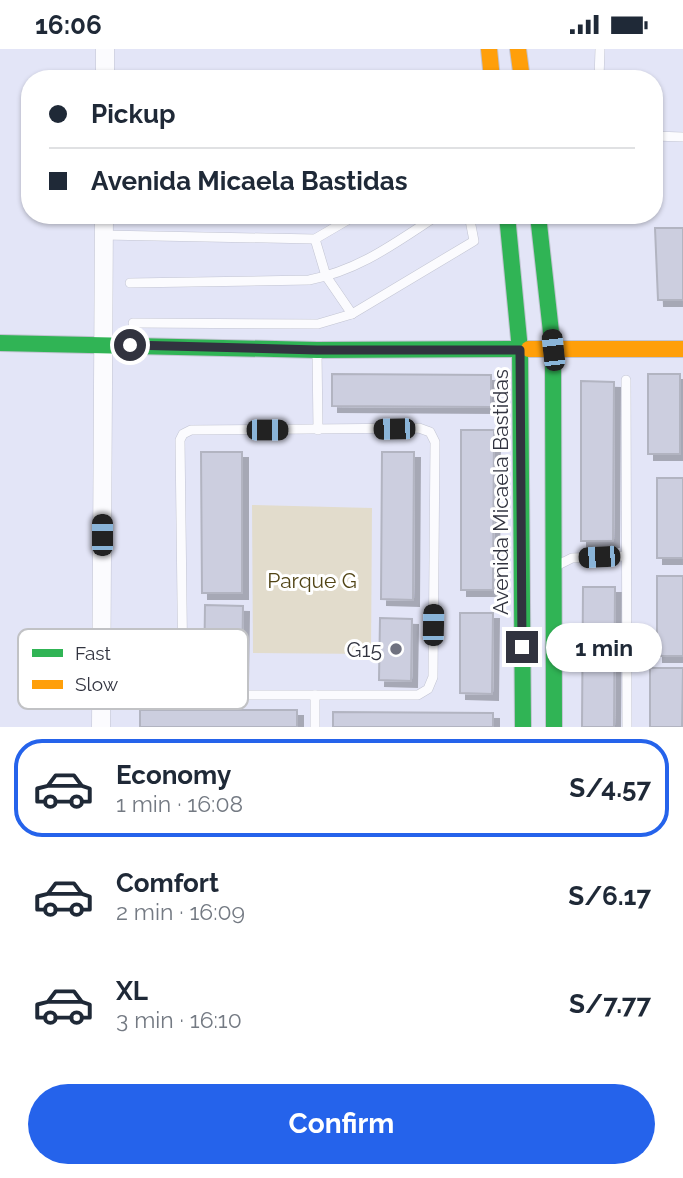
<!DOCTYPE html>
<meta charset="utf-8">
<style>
:root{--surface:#fff;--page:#f6f6f7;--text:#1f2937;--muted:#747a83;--line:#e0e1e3;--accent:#2563eb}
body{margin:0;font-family:Raleway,sans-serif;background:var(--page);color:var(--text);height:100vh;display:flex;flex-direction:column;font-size:26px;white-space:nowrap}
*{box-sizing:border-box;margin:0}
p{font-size:23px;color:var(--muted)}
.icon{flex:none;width:38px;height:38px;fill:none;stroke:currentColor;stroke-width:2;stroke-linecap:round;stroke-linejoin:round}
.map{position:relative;height:678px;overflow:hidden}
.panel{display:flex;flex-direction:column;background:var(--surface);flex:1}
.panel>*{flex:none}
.hud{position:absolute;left:21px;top:21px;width:642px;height:154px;border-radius:28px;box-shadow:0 2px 5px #0004;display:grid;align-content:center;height:154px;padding:0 28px;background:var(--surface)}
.end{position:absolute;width:32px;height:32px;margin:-16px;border:9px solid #31333f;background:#fff;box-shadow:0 0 0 4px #fff}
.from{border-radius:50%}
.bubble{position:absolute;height:49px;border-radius:24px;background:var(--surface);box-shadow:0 2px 5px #0004;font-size:23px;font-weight:700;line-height:49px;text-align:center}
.car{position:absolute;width:21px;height:42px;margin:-21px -10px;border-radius:9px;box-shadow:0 0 5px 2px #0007;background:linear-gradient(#222 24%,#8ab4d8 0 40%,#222 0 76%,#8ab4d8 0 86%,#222 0)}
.hud b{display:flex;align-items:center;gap:24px;height:66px;font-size:26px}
.hud b+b{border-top:2px solid var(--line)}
.hud i{width:18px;height:18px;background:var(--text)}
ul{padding:12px 0 0;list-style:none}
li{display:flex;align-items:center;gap:21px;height:98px;margin:0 14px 10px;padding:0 14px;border:4px solid transparent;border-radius:28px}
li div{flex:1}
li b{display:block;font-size:26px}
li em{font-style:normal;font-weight:700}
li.on{border-color:var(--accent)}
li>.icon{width:63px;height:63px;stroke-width:1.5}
.cta{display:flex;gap:14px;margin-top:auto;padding:14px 28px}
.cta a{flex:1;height:80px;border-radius:42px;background:var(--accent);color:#fff;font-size:28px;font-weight:700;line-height:80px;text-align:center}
.status{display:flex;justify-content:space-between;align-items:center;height:49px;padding:0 35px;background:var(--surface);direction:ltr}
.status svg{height:19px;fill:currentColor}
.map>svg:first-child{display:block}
.green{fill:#e2dccc}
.building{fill:#cccedf;stroke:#b2b4c1;stroke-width:2;filter:url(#shadow)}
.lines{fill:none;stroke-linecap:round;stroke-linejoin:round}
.lane-casing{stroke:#c2c4d2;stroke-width:10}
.street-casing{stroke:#c2c4d2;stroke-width:19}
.fast-casing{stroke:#c2c4d2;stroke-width:18}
.slow-casing{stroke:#c2c4d2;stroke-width:18}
.lane{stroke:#fbfbfe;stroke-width:9}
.street{stroke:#fbfbfe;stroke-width:18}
.fast{stroke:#30b455;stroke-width:16}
.slow{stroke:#ff9f0a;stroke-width:16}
.route{stroke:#31333f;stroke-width:9}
.poi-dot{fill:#6f717f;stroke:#fff;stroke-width:2.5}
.labels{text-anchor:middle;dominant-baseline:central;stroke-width:6;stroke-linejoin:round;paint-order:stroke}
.street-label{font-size:21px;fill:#31333f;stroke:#fff}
.park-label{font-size:21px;fill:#514415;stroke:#fff}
.poi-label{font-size:21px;fill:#31333f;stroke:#fff;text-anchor:end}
.key{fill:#fff;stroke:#c1c2c5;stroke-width:2}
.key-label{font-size:19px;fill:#31333f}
</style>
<div class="status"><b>16:06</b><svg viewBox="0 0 49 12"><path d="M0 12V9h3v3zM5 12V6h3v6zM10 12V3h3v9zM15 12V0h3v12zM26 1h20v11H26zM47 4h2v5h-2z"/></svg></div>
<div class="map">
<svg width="683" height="678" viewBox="0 0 683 678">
<defs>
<filter id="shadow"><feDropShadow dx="6" dy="6" stdDeviation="0" flood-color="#0004"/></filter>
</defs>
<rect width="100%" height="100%" fill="#e3e5f7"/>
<!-- green -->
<path class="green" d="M252 456 372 459 371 605 253 604Z"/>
<!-- building -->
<g class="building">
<path d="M655 179H683V251H658Z"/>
<path d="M332 325 491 326V358L332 357Z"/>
<rect x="648" y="325" width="32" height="80"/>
<path d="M581 332 614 333 613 492H581Z"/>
<path d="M461 381H494L493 541H461Z"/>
<path d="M201 403H242V544H202Z"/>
<path d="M382 403H414L413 551 381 550Z"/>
<rect x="657" y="429" width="26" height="80"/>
<rect x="657" y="527" width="26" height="80"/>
<path d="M583 538H615L614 678H582Z"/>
<path d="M205 556 243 557 242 628H204Z"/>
<path d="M460 564H493L492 645 460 644Z"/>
<path d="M380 569 412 570 411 632 379 631Z"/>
<path d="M650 619H683L682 678H650Z"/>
<rect x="140" y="661" width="157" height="17"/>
<path d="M333 663 493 664V678H333Z"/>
</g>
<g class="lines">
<!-- lane casing -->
<g class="lane-casing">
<g id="lane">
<path d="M599 30 600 0"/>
<path d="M654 87 683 88"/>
<path d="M104 186 315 190 356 166"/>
<path d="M315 190 326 227 352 265"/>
<path d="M130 234 309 231C360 221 395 194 438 166"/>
<path d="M133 274 318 275 352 265 474 192 469 166"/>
<path d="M317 302 318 381"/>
<path d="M626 331 627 678"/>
<path d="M419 379 430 383 435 393 433 628 428 640 418 646H194L186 641 183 634 180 391 183 385 191 381Z"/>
<path d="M556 517 572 509 626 507"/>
<path d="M315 678V646"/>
</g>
</g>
<!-- street casing -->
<g class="street-casing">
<g id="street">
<path d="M105 30V0"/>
<path d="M101 678 104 166"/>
</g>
</g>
<!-- fast casing -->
<g class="fast-casing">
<g id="fast">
<path d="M507 166 520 301 523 678"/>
<path d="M538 166 553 301 554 678"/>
<path d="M0 294 317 301 529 300"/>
</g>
</g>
<!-- slow casing -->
<g class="slow-casing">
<g id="slow">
<path d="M489 0 492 30"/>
<path d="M518 0 522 30"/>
<path d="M529 300H683"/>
</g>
</g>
<!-- lane -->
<use href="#lane" class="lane"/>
<!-- street -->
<use href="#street" class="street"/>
<!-- fast -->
<use href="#fast" class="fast"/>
<!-- slow -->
<use href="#slow" class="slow"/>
</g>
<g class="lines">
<!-- route -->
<path class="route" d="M130 296 317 301H520L522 598"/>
</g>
<!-- markers -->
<circle class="poi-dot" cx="396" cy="600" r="7"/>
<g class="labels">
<!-- street labels -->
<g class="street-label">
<text transform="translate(500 443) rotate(-90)">Avenida Micaela Bastidas</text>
</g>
<!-- park labels -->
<g class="park-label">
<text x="312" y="531">Parque G</text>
</g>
<!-- poi labels -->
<g class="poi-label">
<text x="382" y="600">G15</text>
</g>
</g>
<!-- legend -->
<rect x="18" y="580" width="230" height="80" rx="10" class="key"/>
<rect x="32" y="600" width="31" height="8" fill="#30b455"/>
<rect x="32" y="631" width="31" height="9" fill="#ff9f0a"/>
<g class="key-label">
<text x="75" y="611">Fast</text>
<text x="75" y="642">Slow</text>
</g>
</svg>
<i class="end from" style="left:130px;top:296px"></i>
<i class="end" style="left:522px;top:598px"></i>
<div class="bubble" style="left:546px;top:574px;width:116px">1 min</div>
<i class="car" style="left:553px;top:301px;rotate:354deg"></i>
<i class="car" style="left:394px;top:380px;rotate:269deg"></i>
<i class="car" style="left:267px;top:381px;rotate:90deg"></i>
<i class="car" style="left:102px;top:486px;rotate:0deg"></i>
<i class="car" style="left:599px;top:508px;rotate:267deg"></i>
<i class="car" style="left:433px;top:576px;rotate:1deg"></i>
<div class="hud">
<b><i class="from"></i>Pickup</b>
<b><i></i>Avenida Micaela Bastidas</b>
</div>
</div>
<section class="panel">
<ul>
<li class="on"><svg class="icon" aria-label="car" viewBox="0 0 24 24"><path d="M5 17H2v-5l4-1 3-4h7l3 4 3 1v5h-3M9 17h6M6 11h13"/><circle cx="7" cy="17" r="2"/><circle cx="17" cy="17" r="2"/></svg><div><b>Economy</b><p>1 min · 16:08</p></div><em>S/4.57</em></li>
<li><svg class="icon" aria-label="car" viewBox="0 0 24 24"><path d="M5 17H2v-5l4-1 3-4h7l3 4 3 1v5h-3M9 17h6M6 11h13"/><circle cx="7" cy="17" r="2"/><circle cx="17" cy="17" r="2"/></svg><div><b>Comfort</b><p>2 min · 16:09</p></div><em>S/6.17</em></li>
<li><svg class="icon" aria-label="car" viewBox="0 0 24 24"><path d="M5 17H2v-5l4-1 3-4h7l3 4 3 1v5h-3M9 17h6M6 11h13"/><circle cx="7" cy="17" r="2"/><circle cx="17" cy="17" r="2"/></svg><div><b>XL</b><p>3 min · 16:10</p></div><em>S/7.77</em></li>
</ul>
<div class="cta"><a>Confirm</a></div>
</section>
